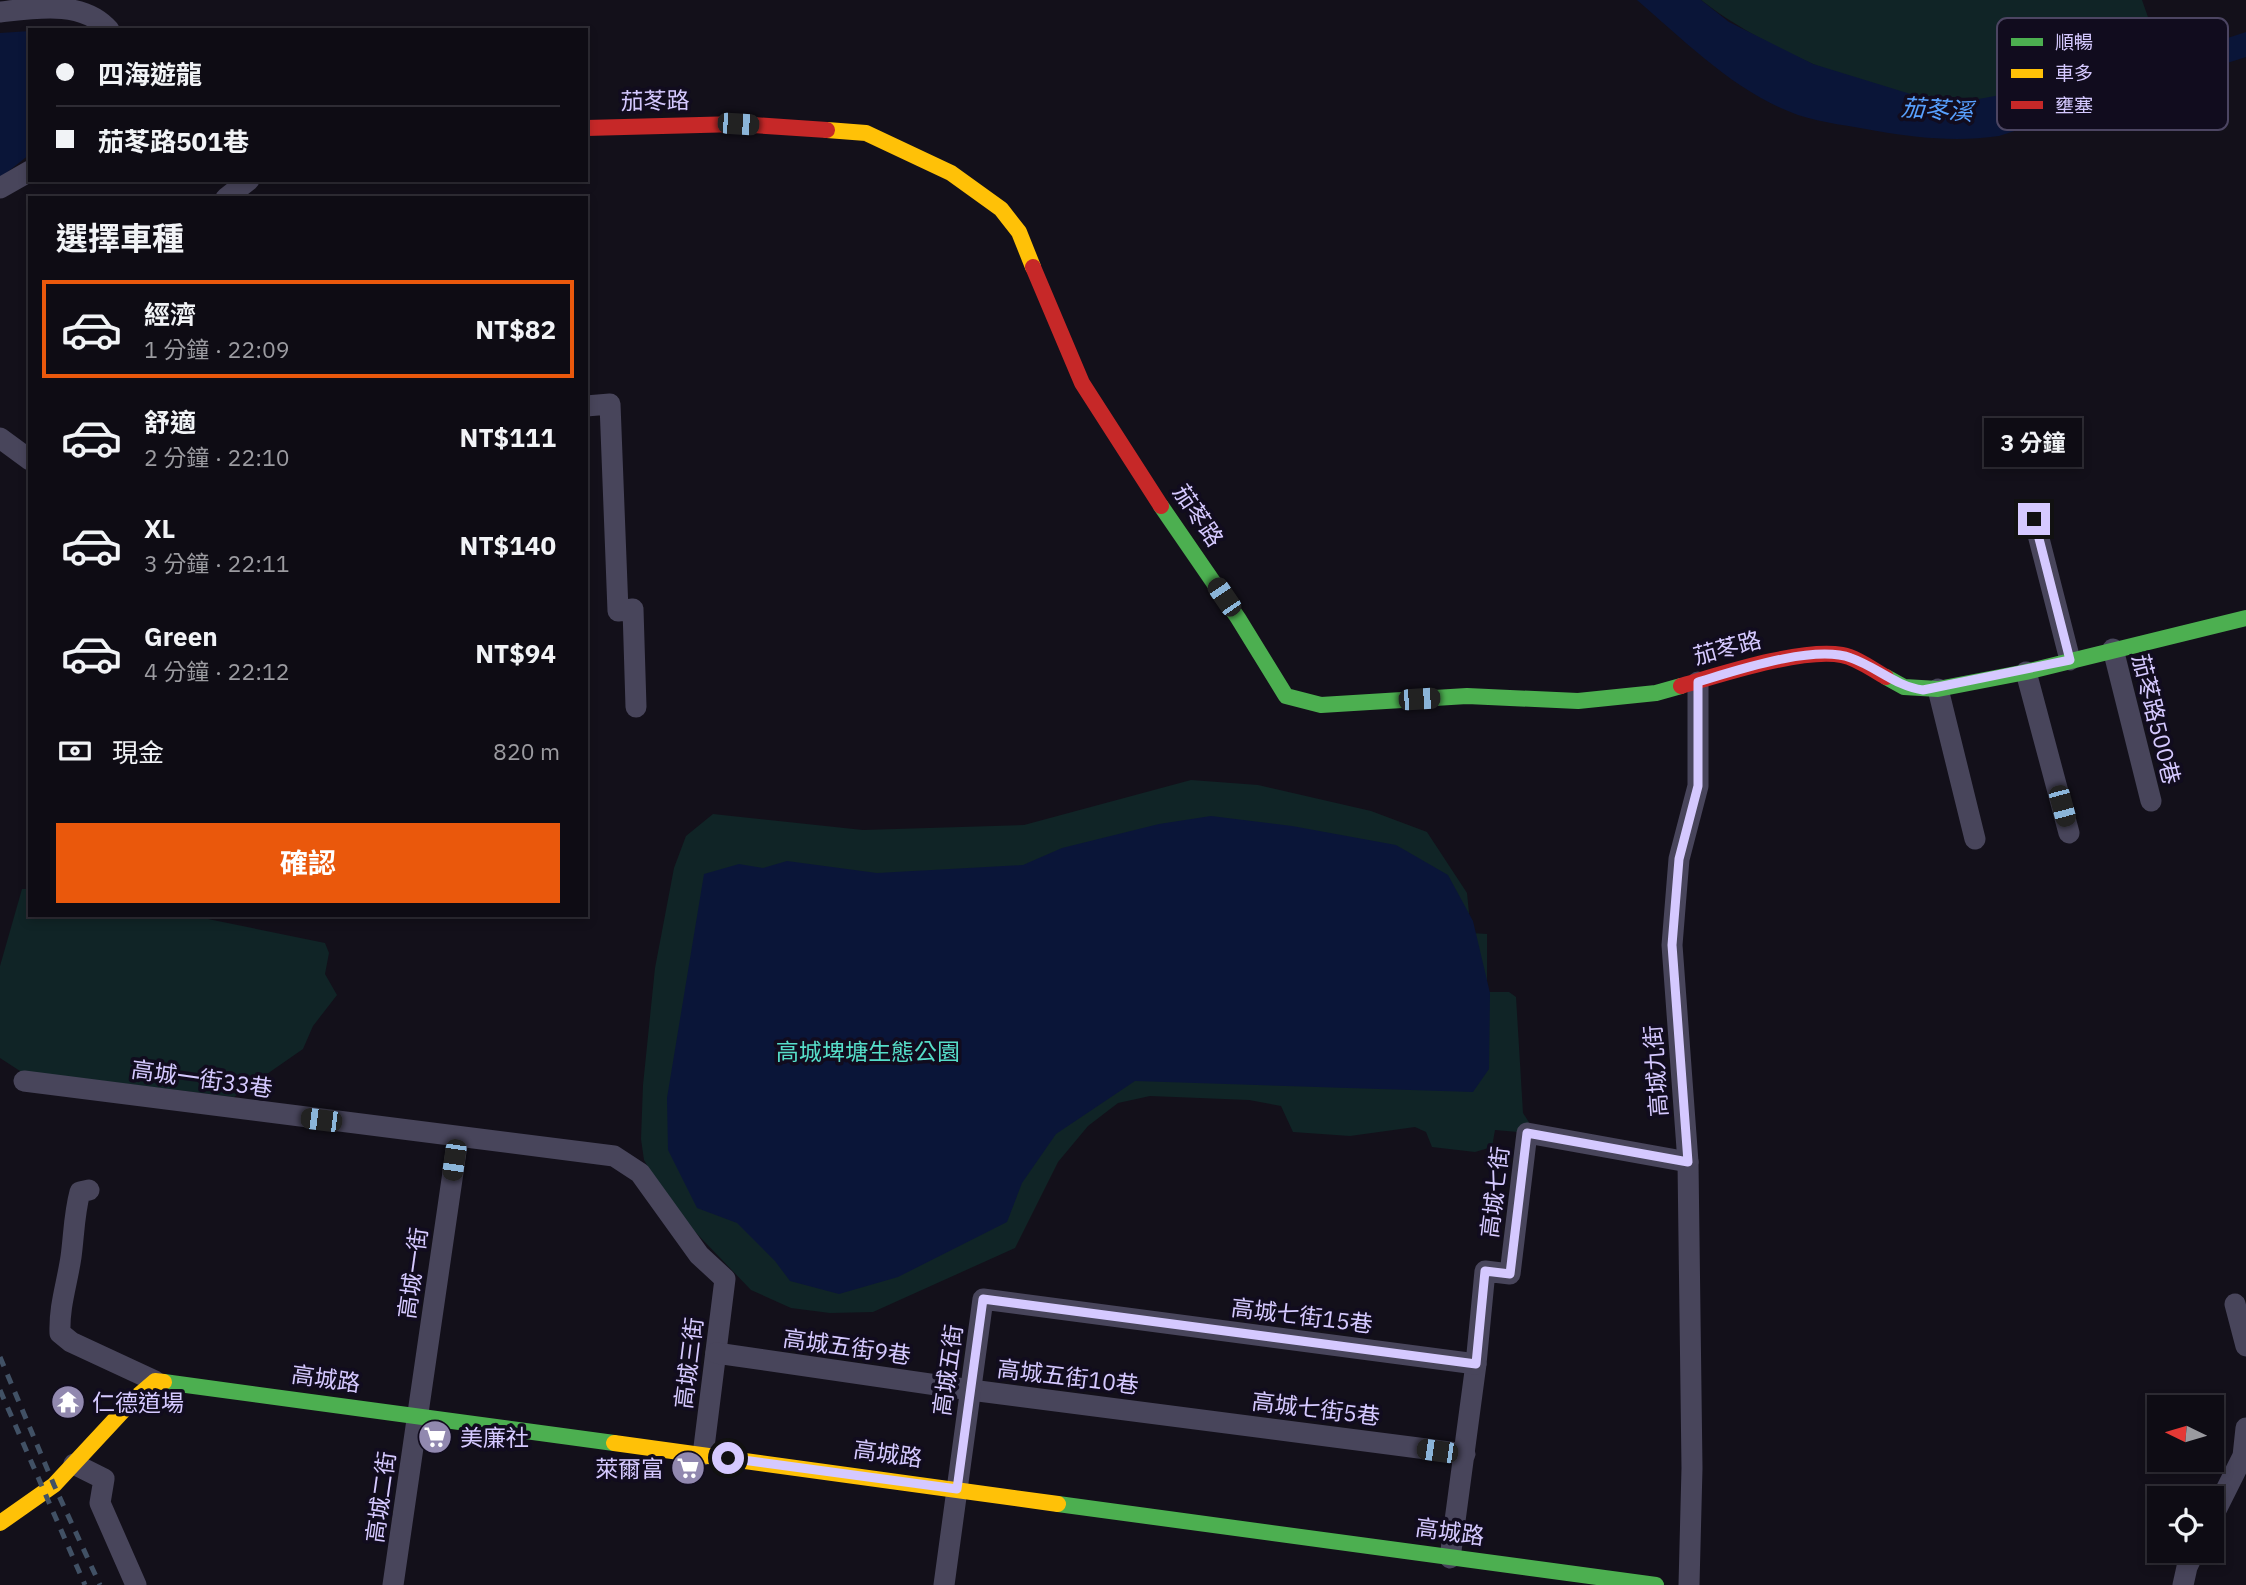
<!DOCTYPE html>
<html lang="zh-TW">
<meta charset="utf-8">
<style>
:root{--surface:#0e0c14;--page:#1c1a22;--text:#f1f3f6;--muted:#9b9ba0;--line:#2e2c34;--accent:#ea580c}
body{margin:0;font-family:"IBM Plex Sans","Noto Sans TC",sans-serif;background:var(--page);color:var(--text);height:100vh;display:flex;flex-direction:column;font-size:26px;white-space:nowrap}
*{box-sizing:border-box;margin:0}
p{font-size:23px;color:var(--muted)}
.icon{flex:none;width:38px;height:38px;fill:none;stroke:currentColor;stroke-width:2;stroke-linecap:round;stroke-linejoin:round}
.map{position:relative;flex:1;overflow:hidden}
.panel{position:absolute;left:28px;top:196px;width:560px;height:721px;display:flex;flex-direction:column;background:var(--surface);border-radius:0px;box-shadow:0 4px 10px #0003,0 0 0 2px var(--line)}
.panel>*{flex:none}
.hud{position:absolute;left:28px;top:28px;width:560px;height:154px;border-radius:0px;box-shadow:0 4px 10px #0003,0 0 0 2px var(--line);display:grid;align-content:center;height:154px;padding:0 28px;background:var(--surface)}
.needle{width:46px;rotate:275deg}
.controls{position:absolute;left:2147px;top:1395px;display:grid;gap:14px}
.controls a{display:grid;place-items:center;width:77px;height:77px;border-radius:0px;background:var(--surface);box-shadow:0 4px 10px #0003,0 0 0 2px var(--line);font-size:35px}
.end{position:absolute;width:32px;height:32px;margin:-16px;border:9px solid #d5c9ff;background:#111;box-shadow:0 0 0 4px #111}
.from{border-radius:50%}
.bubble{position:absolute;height:49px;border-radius:0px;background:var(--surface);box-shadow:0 4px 10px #0003,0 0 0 2px var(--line);font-size:23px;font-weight:700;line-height:49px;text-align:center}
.car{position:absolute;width:21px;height:42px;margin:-21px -10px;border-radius:9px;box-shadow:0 0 5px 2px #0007;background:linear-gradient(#222 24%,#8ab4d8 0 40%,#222 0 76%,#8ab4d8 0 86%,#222 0)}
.hud b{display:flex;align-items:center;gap:24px;height:66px;font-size:26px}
.hud b+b{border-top:2px solid var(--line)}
.hud i{width:18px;height:18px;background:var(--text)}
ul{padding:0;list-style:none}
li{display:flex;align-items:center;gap:21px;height:98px;margin:0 14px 10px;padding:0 14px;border:4px solid transparent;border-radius:0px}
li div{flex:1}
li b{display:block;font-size:26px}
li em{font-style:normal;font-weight:700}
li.current{border-color:var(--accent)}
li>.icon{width:63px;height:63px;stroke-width:1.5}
h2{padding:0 28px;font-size:32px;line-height:84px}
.pay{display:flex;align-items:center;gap:18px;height:77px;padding:0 28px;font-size:26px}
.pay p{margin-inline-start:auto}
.cta{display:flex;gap:14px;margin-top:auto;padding:14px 28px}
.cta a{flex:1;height:80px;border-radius:0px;background:var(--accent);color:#fff;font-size:28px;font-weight:700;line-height:80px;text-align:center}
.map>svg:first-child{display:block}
.green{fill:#102426}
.water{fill:#0a1538}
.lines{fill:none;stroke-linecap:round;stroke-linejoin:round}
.street{stroke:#48455b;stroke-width:21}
.fast{stroke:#4caf50;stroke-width:16}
.slow{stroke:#ffc107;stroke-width:16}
.jam{stroke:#c62828;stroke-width:16}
.rail{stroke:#415165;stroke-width:5;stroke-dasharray:10 9;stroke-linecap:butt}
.route{stroke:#d5c9ff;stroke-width:9}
.labels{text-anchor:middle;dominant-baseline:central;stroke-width:7;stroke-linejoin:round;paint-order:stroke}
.street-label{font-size:23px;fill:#d5c9ff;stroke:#110c1e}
.park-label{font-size:23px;fill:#56dec9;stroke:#110c1e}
.poi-label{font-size:23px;fill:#d5c9ff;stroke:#110c1e;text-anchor:start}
.water-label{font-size:24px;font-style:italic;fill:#58a1ff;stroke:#110c1e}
.key{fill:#110c1e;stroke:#4c4562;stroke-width:2}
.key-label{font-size:19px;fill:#d5c9ff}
</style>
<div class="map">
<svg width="2246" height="1585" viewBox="0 0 2246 1585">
<rect width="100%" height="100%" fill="#13101a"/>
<!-- green -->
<g class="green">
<path d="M1701 0H2142L2156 40 2191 50C2136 64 2081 79 2025 91 2007 94 1986 101 1967 101 1882 101 1767 51 1701 0Z"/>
<path d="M1191 780 1258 785 1371 811 1427 832 1467 893 1471 933 1487 934V992H1509L1516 997 1523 1113 1530 1124 1518 1132 1495 1130 1492 1147 1475 1152 1432 1147 1426 1132 1415 1127 1350 1136 1293 1132 1281 1106 1249 1100 1150 1096 1118 1103 1088 1126 1058 1162 1015 1248 873 1312 830 1313 791 1308 751 1290 674 1210 644 1160 641 1139 643 1085 655 968 674 868 686 836 713 814 863 830 1024 825Z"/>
<path d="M22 889H30V915H169L208 919 325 943 329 953 325 974 337 995 313 1026 303 1049 234 1097 20 1071 0 1058V966Z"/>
</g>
<!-- water -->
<g class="water">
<path d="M1637 0H1701L1729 22 1813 64 1917 96 1968 101 2044 87 2191 50 2246 32V57L1999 136C1957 142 1918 138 1877 131 1851 126 1823 123 1798 115 1736 93 1686 42 1637 0Z"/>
<path d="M30 31V154L0 178V33Z"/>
<path d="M1211 816 1292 826 1396 845 1448 875 1473 921 1490 993 1489 1069 1473 1092 1135 1081 1056 1134 1022 1183 1007 1222 898 1277 839 1294 790 1281 775 1261 737 1223 697 1208 668 1150 667 1098 704 874 739 864 763 868 787 861 877 873 1023 865 1062 848 1159 824Z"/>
</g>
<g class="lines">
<!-- street -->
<g class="street">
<path d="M0 12C36 8 83 0 109 30"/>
<path d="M0 188 30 171"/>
<path d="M226 198 249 180"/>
<path d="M586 406 610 404 618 611 633 609 636 707"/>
<path d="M0 438 30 460"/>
<path d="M2034 519 2070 660"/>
<path d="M2113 649 2151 801"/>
<path d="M2026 672 2069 833"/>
<path d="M1938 689 1975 839"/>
<path d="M24 1081 614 1156 640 1173 699 1255 725 1279 703 1455"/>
<path d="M89 1190 80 1192C74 1214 74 1235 71 1257 67 1284 59 1306 60 1333L71 1342 155 1381"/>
<path d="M2235 1304 2246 1346"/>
<path d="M716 1353 971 1390 1465 1454"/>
<path d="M74 1464 104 1479 100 1503 136 1585"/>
<path d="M2212 1518 2243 1456 2246 1428"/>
<path d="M1450 1558 1476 1364 1485 1271 1510 1274 1527 1133 1688 1162"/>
<path d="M393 1585 458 1138"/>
<path d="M944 1585 983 1299 1476 1364"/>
<path d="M1689 1585 1692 1468 1688 1162 1672 945 1679 859 1698 786V682"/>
<path d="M2183 1585 2187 1567 2195 1550"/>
</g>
<!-- fast -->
<g class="fast">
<path d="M1161 506 1238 618 1286 696 1321 705 1467 696 1578 701 1656 693 1681 686"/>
<path d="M1886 677 1904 687 1938 689 2026 672 2246 618"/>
<path d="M164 1382 614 1443"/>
<path d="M1058 1504 1656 1585"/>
</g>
<!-- slow -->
<g class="slow">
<path d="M827 130 866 133 951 173 1001 209 1019 232 1033 267"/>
<path d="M614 1443 1058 1504"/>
<path d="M0 1523 54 1485 134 1399 155 1381 164 1382"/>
</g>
<!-- jam -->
<g class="jam">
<path d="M586 128 738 124 827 130"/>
<path d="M1033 267 1082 383 1161 506"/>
<path d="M1681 686C1722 674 1801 648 1842 655 1858 658 1873 670 1886 677"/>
</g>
<!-- rail -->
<g class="rail">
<path d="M0 1357 54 1485 100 1585"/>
<path d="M0 1390 85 1585"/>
</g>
</g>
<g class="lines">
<!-- route -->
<path class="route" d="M728 1458 957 1489 983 1299 1476 1364 1485 1271 1510 1274 1527 1133 1688 1162 1672 945 1679 859 1698 786V682C1735 671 1814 644 1851 658 1877 667 1895 686 1923 690L2070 660 2034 519"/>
</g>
<!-- icons -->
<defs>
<g id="temple-disc" transform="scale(1.75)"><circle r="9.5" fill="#9188af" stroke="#110c1e"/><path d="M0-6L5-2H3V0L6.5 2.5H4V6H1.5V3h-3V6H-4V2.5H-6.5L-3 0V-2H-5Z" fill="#fff"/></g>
<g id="supermarket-disc" transform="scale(1.75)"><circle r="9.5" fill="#9188af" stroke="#110c1e"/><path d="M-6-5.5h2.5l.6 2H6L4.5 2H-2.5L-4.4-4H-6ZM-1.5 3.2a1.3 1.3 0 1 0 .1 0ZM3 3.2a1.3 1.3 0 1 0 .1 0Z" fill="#fff"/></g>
</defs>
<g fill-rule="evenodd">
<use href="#temple-disc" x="68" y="1402"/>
<use href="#supermarket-disc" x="435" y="1437"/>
<use href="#supermarket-disc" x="688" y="1468"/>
</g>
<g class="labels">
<!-- street labels -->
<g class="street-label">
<text transform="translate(655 100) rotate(-1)">茄苳路</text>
<text transform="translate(1199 515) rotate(56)">茄苳路</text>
<text transform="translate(1727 647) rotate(-15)">茄苳路</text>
<text transform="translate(2157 719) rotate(76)">茄苳路500巷</text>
<text transform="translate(1655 1071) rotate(-94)">高城九街</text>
<text transform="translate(202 1078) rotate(8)">高城一街33巷</text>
<text transform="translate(1494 1192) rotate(-83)">高城七街</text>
<text transform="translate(412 1273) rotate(-82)">高城一街</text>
<text transform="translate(1302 1315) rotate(7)">高城七街15巷</text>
<text transform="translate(847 1346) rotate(8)">高城五街9巷</text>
<text transform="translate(688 1363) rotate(-83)">高城三街</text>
<text transform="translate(947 1370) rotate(-82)">高城五街</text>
<text transform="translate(1068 1376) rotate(7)">高城五街10巷</text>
<text transform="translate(326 1378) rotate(8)">高城路</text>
<text transform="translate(1316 1408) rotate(7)">高城七街5巷</text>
<text transform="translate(888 1453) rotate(8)">高城路</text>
<text transform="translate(380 1497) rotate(-82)">高城二街</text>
<text transform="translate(1450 1531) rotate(8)">高城路</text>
</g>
<!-- park labels -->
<g class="park-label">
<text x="868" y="1051">高城埤塘生態公園</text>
</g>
<!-- poi labels -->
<g class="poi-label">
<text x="92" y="1402">仁德道場</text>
<text x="460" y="1437">美廉社</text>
<text x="664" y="1468" text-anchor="end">萊爾富</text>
</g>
<!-- water labels -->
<g class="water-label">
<text transform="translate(1937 109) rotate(4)">茄苳溪</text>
</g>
</g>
<!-- legend -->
<rect x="1997" y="18" width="231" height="112" rx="10" class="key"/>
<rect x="2011" y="38" width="32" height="8" fill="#4caf50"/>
<rect x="2011" y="69" width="32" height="9" fill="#ffc107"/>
<rect x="2011" y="101" width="32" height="8" fill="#c62828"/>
<g class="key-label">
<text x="2055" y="49">順暢</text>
<text x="2055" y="80">車多</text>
<text x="2055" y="112">壅塞</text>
</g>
</svg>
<div class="controls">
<a><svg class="needle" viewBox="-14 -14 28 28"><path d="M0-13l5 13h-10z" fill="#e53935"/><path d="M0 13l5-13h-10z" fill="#9b9ba0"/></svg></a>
<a><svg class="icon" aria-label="locate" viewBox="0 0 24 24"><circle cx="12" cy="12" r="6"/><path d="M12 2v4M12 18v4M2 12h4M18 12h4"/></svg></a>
</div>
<i class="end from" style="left:728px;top:1458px"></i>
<i class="end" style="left:2034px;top:519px"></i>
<div class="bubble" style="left:1984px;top:418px;width:98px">3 分鐘</div>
<i class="car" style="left:738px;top:124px;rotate:94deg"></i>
<i class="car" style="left:1224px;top:597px;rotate:326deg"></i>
<i class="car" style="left:1419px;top:699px;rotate:86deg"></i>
<i class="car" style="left:2062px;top:806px;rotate:165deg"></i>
<i class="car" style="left:321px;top:1120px;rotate:277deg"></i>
<i class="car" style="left:454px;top:1160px;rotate:188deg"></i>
<i class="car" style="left:1437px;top:1451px;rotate:278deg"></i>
<div class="hud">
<b><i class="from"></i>四海遊龍</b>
<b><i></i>茄苳路501巷</b>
</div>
<section class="panel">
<h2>選擇車種</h2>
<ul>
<li class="current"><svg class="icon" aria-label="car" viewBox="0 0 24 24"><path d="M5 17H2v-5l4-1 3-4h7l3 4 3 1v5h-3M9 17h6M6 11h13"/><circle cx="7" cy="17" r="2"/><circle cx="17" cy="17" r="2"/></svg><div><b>經濟</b><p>1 分鐘 · 22:09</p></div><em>NT$82</em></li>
<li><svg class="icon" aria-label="car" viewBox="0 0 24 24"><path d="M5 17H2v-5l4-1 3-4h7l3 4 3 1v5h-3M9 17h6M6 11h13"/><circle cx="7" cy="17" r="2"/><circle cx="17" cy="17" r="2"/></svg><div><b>舒適</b><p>2 分鐘 · 22:10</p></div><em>NT$111</em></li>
<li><svg class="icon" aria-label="car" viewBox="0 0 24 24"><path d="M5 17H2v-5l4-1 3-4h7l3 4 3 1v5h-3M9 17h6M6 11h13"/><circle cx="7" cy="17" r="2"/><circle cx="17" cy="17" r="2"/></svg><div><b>XL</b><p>3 分鐘 · 22:11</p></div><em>NT$140</em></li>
<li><svg class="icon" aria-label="car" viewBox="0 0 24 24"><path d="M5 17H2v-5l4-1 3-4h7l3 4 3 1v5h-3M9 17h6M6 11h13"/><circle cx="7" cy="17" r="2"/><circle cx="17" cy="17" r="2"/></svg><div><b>Green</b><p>4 分鐘 · 22:12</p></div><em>NT$94</em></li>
</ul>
<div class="pay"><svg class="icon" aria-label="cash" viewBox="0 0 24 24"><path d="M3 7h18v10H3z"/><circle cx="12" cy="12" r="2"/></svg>現金<p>820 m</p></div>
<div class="cta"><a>確認</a></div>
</section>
</div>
